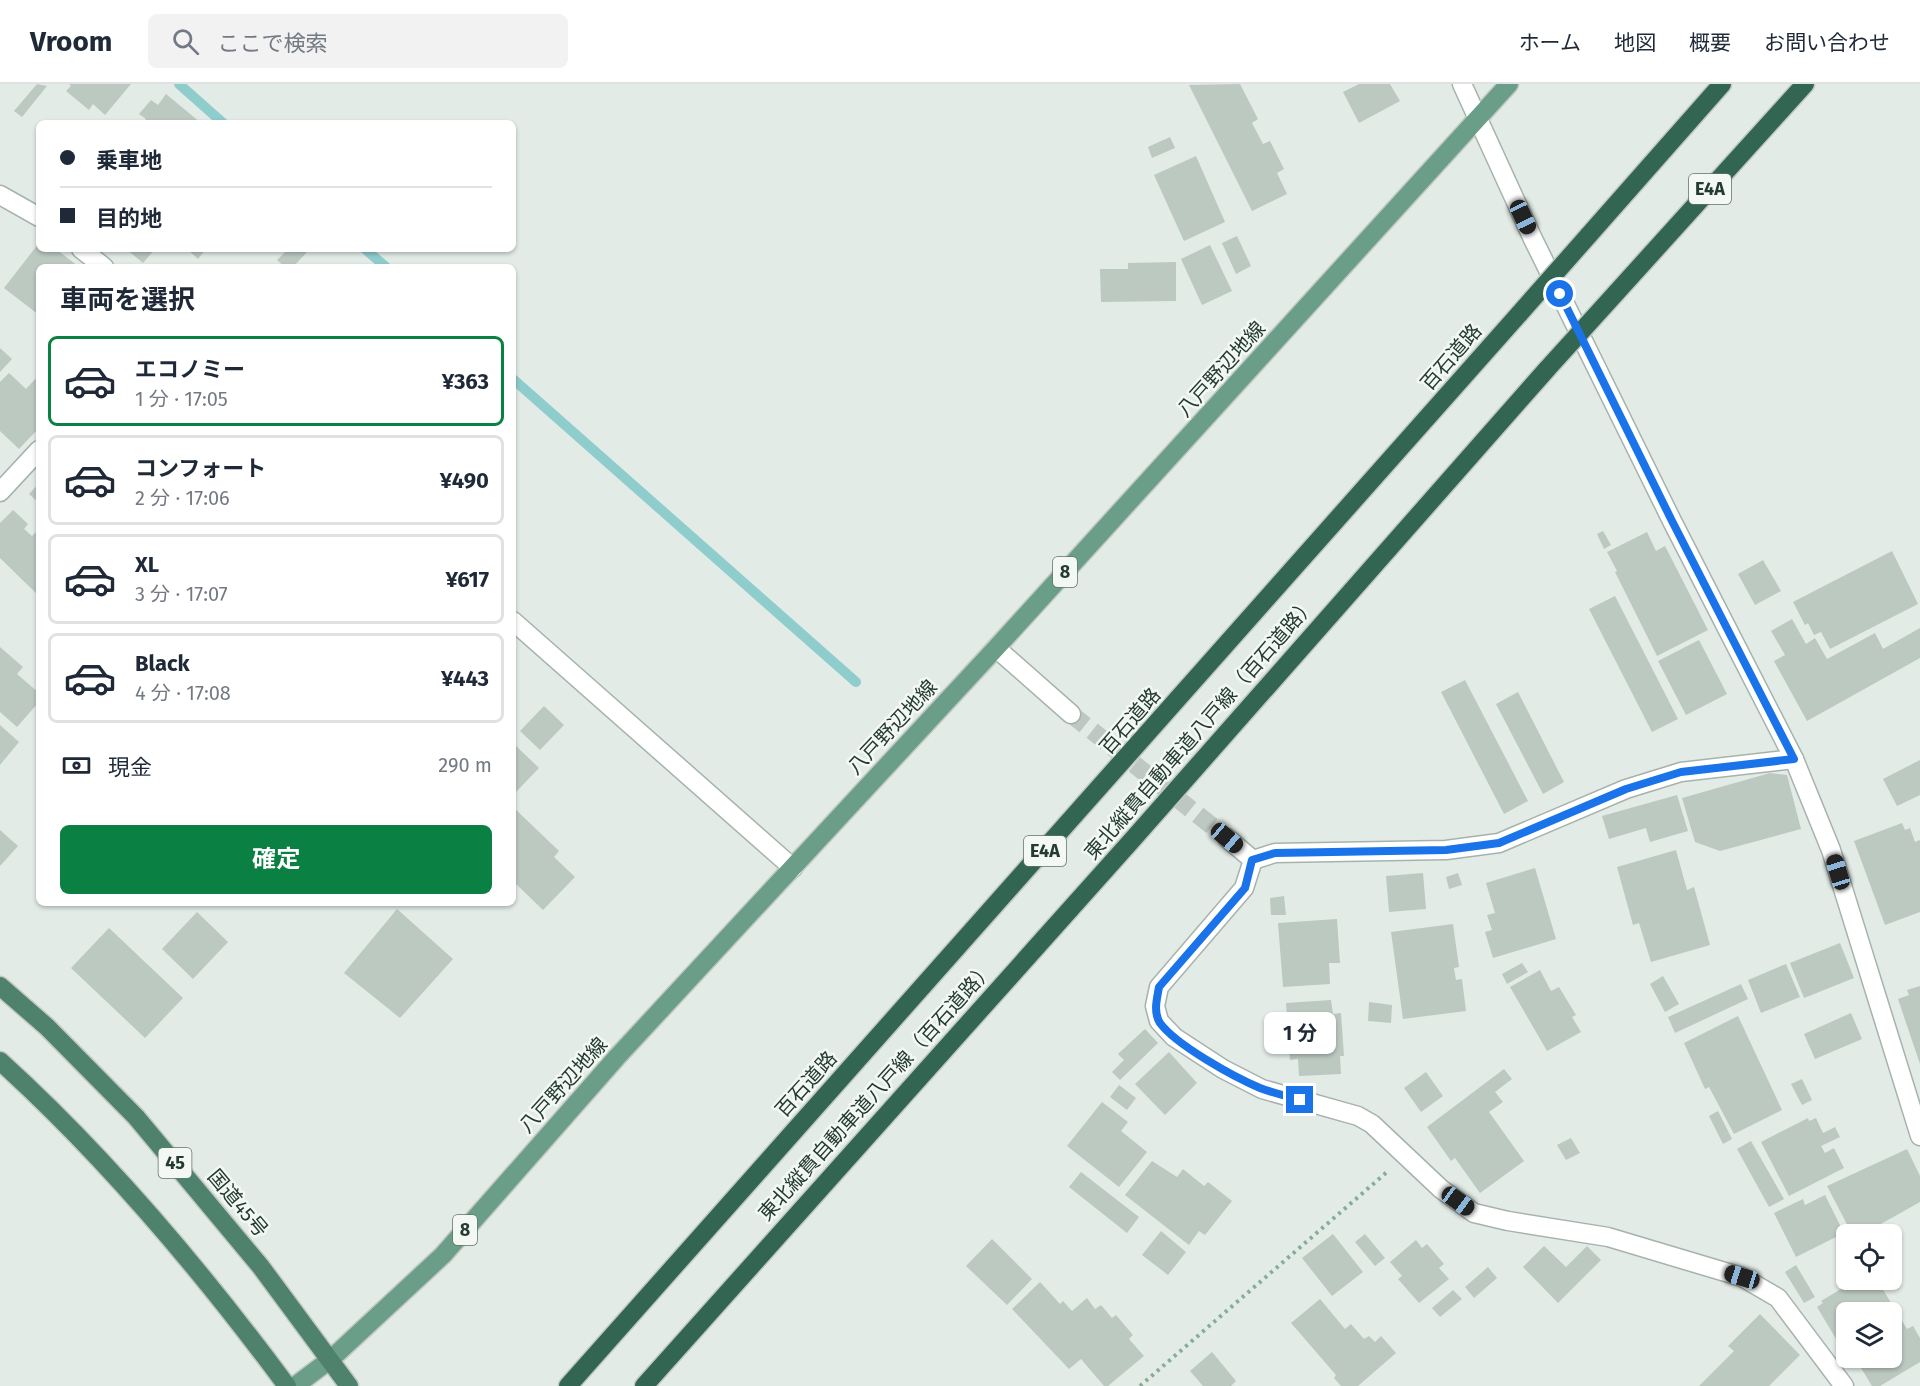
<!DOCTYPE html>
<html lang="ja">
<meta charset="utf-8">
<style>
:root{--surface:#fff;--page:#f2f2f3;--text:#1f2937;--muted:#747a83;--line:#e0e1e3;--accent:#0b8043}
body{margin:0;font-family:"Fira Sans","Noto Sans JP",sans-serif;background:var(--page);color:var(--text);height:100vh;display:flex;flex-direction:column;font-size:22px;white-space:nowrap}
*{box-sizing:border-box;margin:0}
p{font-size:20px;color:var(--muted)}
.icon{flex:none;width:33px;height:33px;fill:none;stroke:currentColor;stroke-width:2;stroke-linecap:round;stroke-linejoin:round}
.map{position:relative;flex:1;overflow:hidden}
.panel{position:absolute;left:36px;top:180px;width:480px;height:642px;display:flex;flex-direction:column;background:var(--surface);border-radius:9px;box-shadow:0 2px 4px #0004}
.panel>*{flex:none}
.guide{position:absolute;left:36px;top:36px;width:480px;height:132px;border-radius:9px;box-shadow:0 2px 4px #0004;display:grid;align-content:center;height:132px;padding:0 24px;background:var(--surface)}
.tools{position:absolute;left:1836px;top:1140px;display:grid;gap:12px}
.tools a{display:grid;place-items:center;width:66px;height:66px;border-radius:9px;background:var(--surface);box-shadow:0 2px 4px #0004;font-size:30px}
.end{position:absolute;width:27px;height:27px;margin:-14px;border:8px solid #1a73e8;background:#fff;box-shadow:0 0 0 3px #fff}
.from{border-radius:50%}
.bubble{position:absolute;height:42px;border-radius:9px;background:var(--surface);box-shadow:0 2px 4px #0004;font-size:20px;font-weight:700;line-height:42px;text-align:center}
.car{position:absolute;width:18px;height:36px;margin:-18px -9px;border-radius:8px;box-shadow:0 0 4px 2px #0007;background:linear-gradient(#222 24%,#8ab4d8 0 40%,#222 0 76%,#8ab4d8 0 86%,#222 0)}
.guide b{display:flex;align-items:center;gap:21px;height:57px;font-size:22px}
.guide b+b{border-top:2px solid var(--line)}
.guide i{width:15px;height:15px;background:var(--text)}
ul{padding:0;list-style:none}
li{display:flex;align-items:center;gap:18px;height:90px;margin:0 12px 9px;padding:0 12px;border:3px solid var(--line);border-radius:9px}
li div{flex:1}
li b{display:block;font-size:22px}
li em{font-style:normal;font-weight:700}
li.on{border-color:var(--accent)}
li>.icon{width:54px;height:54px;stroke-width:1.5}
h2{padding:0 24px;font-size:27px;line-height:72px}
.pay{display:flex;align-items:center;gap:15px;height:66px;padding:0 24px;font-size:22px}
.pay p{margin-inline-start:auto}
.cta{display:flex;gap:12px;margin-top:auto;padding:12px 24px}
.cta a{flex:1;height:69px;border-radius:9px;background:var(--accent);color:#fff;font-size:24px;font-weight:700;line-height:69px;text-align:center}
header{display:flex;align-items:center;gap:36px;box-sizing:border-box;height:84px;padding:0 30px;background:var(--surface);border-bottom:2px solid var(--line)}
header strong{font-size:28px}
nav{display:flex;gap:33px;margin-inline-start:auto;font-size:21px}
.search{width:420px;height:54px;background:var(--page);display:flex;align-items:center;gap:15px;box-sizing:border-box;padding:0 21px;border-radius:9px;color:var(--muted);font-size:22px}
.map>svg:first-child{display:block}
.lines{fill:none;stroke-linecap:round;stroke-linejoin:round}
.stream{stroke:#8ecdcc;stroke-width:10}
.building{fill:#bbc9c1}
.minor-tunnel{stroke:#bdc8c2;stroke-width:18;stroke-dasharray:18 9;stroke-linecap:butt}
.minor-casing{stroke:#a6b3ac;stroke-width:21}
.primary-casing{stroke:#c2c8c5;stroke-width:21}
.trunk-casing{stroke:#c2c8c5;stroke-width:21}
.motorway-casing{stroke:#c2c8c5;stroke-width:21}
.path{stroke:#85ad9a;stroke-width:4;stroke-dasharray:3 4.5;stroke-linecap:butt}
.minor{stroke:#fff;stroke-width:18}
.primary{stroke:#6a9e88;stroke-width:18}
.trunk{stroke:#4e826d;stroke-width:18}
.motorway{stroke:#326552;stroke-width:18}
.motorway-bridge-casing{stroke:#c2c8c5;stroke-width:21;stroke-linecap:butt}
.motorway-bridge{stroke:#326552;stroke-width:18}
.route{stroke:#1a73e8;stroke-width:8}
.labels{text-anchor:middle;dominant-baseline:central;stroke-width:5;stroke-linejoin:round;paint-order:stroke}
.shield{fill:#f3f8f5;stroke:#62746c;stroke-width:1.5}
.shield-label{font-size:18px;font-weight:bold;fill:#243b31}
.street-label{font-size:20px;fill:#243b31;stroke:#f3f8f5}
</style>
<header>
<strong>Vroom</strong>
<div class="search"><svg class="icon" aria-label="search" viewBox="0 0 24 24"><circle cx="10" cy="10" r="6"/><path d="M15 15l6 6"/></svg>ここで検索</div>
<nav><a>ホーム</a><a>地図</a><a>概要</a><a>お問い合わせ</a></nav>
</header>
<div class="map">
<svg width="1920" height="1302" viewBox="0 0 1920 1302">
<rect width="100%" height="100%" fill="#e3ebe6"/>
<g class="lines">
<!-- stream -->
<g class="stream">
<path d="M179 0 223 39"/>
<path d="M365 165 386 183"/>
<path d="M513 295 856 598"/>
</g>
</g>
<!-- building -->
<g class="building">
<path d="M37 0 47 2 22 33 14 27Z"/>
<path d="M69 0H131L105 31 93 20 89 26 66 7 71 2Z"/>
<path d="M1240 0 1258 35 1252 39 1263 60 1270 57 1284 85 1277 89 1287 110 1252 127 1189 1Z"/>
<path d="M1359 0H1390L1400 17 1359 39 1343 8Z"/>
<path d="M166 10 201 39H143L146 35 139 30 151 16 158 21Z"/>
<path d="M1170 53 1175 64 1152 74 1148 63Z"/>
<path d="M1196 72 1225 138 1184 157 1154 91Z"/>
<path d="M1237 152 1251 182 1236 190 1222 159Z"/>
<path d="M39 159V165H56L79 183H39V231L4 204Z"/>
<path d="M1210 161 1232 207 1202 221 1181 175Z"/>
<path d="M126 165H155L143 179Z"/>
<path d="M187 165H206L198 175Z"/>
<path d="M288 165H304L307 168 293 183H285L277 176Z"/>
<path d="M1176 178V217L1101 218 1100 185H1128V179Z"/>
<path d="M0 264 12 275 0 288Z"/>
<path d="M9 289 26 305 39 291V344L19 365 0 347V298Z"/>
<path d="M39 399V419L29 410Z"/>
<path d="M13 426 28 440 24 445 32 452 37 447 39 449V512L0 474V439Z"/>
<path d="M1603 447 1611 461 1604 465 1597 450Z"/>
<path d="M1647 448 1656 467 1665 462 1708 546 1657 572 1615 488 1617 487 1607 468Z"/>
<path d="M1892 467 1918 520 1830 565 1821 548 1814 551 1808 539 1805 541 1793 518Z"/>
<path d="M1763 476 1781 507 1755 521 1738 490Z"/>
<path d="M1615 512 1678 635 1652 648 1589 525Z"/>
<path d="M1792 535 1806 560 1815 554 1827 575 1875 549 1883 565 1920 544V574L1807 637 1774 577 1785 571 1771 547Z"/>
<path d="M1699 556 1727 610 1686 631 1658 577Z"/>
<path d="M0 563 23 583 17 590 39 609V618L17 643 0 628Z"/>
<path d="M1465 596 1528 717 1504 730 1441 608Z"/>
<path d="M1518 608 1564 698 1543 710 1496 620Z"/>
<path d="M544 622 564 641 540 666 520 647Z"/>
<path d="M0 641 19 658 0 681Z"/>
<path d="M513 659 539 684 515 709 513 707Z"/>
<path d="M1920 676V711L1897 722 1883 695Z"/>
<path d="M1770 689 1787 691 1801 745 1720 767 1695 758 1682 714Z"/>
<path d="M1677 711 1688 747 1650 758 1646 744 1609 755 1602 732Z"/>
<path d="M513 723 559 767 554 773 575 793 543 826 513 797Z"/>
<path d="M1902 739 1905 746 1910 744 1915 758 1920 756V828L1885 841 1854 757Z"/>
<path d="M0 746 18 762 0 782Z"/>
<path d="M1676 766 1687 806 1694 803 1710 861 1651 878 1639 839 1633 841 1617 783Z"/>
<path d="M1535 784 1556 855 1493 874 1485 848 1492 846 1487 831 1495 829 1486 799Z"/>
<path d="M1423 789 1426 825 1389 828 1386 792Z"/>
<path d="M1458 789 1462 801 1449 805 1446 793Z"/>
<path d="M1284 812 1286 831H1271L1270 814Z"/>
<path d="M397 825 453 875 400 934 344 889Z"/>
<path d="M197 828 228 858 193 895 162 865Z"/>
<path d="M1337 835 1340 879H1329L1330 900 1283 903 1278 839Z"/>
<path d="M1453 840 1459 883 1454 884 1456 896 1462 895 1466 927 1403 935 1391 848Z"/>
<path d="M109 844 183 914 145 954 71 884Z"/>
<path d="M1840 859 1854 894 1804 914 1790 879Z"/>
<path d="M1522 879 1528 888 1507 900 1502 890Z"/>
<path d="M1786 880 1800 913 1761 929 1748 896Z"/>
<path d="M1540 886 1551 907 1559 903 1576 931 1572 933 1581 948 1547 967 1510 903Z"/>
<path d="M1663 892 1679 920 1665 928 1650 900Z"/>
<path d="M1741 900 1748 915 1675 949 1668 933Z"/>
<path d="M1920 902V980L1898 915 1909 911 1907 906Z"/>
<path d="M1331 916 1333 930 1341 929 1344 972H1340L1341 990 1299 992 1298 975 1290 976 1286 919Z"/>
<path d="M1369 918 1392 921 1391 939 1368 937Z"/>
<path d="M1851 929 1862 955 1815 975 1804 950Z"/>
<path d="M1738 932 1782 1026 1734 1050 1709 1003 1705 1005 1684 959Z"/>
<path d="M1145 945 1158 959 1120 996 1112 988 1124 976 1118 970Z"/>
<path d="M1169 968 1197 999 1165 1031 1135 1000Z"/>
<path d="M1504 985 1512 995 1495 1008 1503 1018 1489 1028 1524 1077 1480 1109 1455 1074 1451 1077 1427 1043Z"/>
<path d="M1426 988 1443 1012 1421 1028 1404 1004Z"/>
<path d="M1802 995 1812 1016 1802 1021 1791 1000Z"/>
<path d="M1119 1001 1136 1014 1127 1026 1110 1013Z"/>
<path d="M1102 1018 1128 1038 1121 1047 1147 1068 1119 1103 1067 1062Z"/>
<path d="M1718 1027 1732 1055 1723 1060 1709 1032Z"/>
<path d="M1808 1034 1809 1037 1816 1034 1823 1049 1835 1043 1840 1053 1821 1062 1825 1069 1834 1064 1844 1084 1789 1112 1761 1058Z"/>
<path d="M1571 1054 1580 1069 1566 1076 1557 1061Z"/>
<path d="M1751 1057 1784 1115 1769 1123 1737 1065Z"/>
<path d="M1907 1065 1920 1092V1118L1863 1150H1852L1827 1102Z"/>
<path d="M1152 1077 1177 1093 1183 1085 1204 1102 1208 1098 1232 1117 1205 1151 1199 1147 1189 1161 1125 1111Z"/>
<path d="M1081 1088 1139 1133 1127 1149 1069 1103Z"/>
<path d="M1825 1111 1844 1149 1796 1173 1774 1129 1803 1115 1805 1121Z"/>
<path d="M1161 1147 1186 1168 1168 1191 1142 1171Z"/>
<path d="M1333 1150 1363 1188 1332 1212 1302 1174Z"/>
<path d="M1365 1150 1385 1174 1375 1182 1355 1158Z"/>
<path d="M992 1155 1032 1195 1007 1221 966 1182Z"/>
<path d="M1416 1156 1422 1164 1427 1160 1444 1180 1439 1184 1449 1195 1419 1219 1398 1195 1402 1192 1390 1178Z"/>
<path d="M1544 1162 1566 1183 1587 1162 1601 1176 1558 1219 1523 1183Z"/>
<path d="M1796 1181 1815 1213 1804 1219 1785 1188Z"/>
<path d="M1488 1183 1497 1194 1474 1214 1465 1203Z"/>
<path d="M1856 1196H1871L1877 1206 1882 1204 1907 1245 1913 1242 1920 1254V1278L1880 1302H1872L1855 1274H1892V1228H1846L1845 1270 1817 1223 1823 1219 1821 1217Z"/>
<path d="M1040 1198 1060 1220 1063 1217 1072 1227 1087 1214 1095 1225 1101 1221 1112 1234 1116 1231 1133 1251 1129 1255 1144 1272 1108 1302H1104L1081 1275 1069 1285 1012 1225Z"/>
<path d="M1453 1206 1462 1215 1440 1233 1432 1224Z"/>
<path d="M1320 1215 1345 1245 1351 1240 1364 1255 1369 1252 1375 1258 1381 1252 1396 1269 1358 1302H1341L1334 1294 1336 1291 1291 1239Z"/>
<path d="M1760 1230 1800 1271 1769 1302H1699L1734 1267 1728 1262Z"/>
<path d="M1212 1268 1236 1297 1231 1302H1203L1190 1287Z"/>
</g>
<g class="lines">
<!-- minor-tunnel -->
<path class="minor-tunnel" d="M1071 630 1227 754"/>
<!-- minor casing -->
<g class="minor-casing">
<g id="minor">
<path d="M1462 0 1532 153 1672 437 1794 675 1831 766 1920 1052"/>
<path d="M0 111 39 133"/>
<path d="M81 165 104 183"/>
<path d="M0 408 39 366"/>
<path d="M513 537 793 784"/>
<path d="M996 564 1071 630"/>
<path d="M1227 754 1253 776 1275 769 1446 766 1499 759 1626 705 1681 688 1794 675"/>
<path d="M1253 776 1244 804 1159 903 1155 922 1159 937 1174 953 1223 985 1262 1005 1358 1032 1372 1040 1441 1105 1474 1129 1508 1137 1608 1153 1742 1193 1778 1214 1844 1302"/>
</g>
</g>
<!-- primary casing -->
<g class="primary-casing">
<path id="primary" d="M295 1302 331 1275 443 1171 617 973 996 564 1509 0"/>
</g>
<!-- trunk casing -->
<g class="trunk-casing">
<g id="trunk">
<path d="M0 902 47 943 136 1033 261 1183 349 1302"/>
<path d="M0 977C107 1074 201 1186 287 1302"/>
</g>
</g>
<!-- motorway casing -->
<g class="motorway-casing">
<g id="motorway">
<path d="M1588 152 1722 0"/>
<path d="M1616 209 1805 0"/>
<path d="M568 1302 1520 229"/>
<path d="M644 1302 1133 755 1548 284"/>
</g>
</g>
<!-- path -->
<path class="path" d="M1140 1302 1387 1088"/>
<!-- minor -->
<use href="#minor" class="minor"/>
<!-- primary -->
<use href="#primary" class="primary"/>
<!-- trunk -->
<use href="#trunk" class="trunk"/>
<!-- motorway -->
<use href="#motorway" class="motorway"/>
<!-- motorway-bridge casing -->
<g class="motorway-bridge-casing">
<g id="motorway-bridge">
<path d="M1520 229 1588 152"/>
<path d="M1548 284 1616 209"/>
</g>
</g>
<!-- motorway-bridge -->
<use href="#motorway-bridge" class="motorway-bridge"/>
</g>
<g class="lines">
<!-- route -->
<path class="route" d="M1300 1016C1287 1012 1273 1009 1260 1004 1234 993 1176 961 1160 939 1153 928 1157 915 1159 903L1245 804 1252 776 1275 769 1446 766 1499 759 1626 705 1681 688 1794 675 1672 437 1560 210"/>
</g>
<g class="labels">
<!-- shield labels -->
<g class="shield">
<rect x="1689" y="90" width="42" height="30" rx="4.5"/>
<rect x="1053" y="473" width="24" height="30" rx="4.5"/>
<rect x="1024" y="752" width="42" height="30" rx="4.5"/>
<rect x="158.5" y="1064" width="33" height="30" rx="4.5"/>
<rect x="453" y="1131" width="24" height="30" rx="4.5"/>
</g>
<g class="shield-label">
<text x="1710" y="105">E4A</text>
<text x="1065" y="488">8</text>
<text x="1045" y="767">E4A</text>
<text x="175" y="1079">45</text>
<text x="465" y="1146">8</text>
</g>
<!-- street labels -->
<g class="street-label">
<text transform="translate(1451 273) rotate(-49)">百石道路</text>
<text transform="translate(1221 285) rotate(-48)">八戸野辺地線</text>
<text transform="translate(1130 637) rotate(-49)">百石道路</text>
<text transform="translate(892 643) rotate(-47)">八戸野辺地線</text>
<text transform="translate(1200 644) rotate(-49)">東北縦貫自動車道八戸線（百石道路）</text>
<text transform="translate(806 1000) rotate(-48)">百石道路</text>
<text transform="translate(563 1001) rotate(-48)">八戸野辺地線</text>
<text transform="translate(876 1007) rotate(-48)">東北縦貫自動車道八戸線（百石道路）</text>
<text transform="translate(238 1119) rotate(50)">国道45号</text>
</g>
</g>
</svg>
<div class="tools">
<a><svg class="icon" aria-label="locate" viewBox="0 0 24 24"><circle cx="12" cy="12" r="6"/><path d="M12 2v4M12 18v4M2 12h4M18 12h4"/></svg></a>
<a><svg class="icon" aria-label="layers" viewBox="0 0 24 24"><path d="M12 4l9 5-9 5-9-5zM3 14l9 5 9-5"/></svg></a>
</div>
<i class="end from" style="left:1560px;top:210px"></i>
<i class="end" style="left:1300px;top:1016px"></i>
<div class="bubble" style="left:1264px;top:928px;width:72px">1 分</div>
<i class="car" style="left:1523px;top:133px;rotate:155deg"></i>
<i class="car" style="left:1227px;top:754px;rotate:130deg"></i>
<i class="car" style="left:1838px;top:788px;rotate:343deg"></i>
<i class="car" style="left:1458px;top:1117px;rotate:126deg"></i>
<i class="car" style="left:1742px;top:1193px;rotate:287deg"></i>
<div class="guide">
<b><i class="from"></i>乗車地</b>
<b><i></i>目的地</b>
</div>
<section class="panel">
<h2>車両を選択</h2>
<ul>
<li class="on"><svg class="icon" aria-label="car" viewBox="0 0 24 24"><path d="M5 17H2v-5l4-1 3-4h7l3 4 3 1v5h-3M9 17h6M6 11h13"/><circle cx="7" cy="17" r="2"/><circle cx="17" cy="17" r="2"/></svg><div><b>エコノミー</b><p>1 分 · 17:05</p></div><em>¥363</em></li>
<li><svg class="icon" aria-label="car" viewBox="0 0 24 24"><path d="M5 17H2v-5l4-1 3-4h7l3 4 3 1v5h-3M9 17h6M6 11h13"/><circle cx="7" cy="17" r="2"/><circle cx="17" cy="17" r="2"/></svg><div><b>コンフォート</b><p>2 分 · 17:06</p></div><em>¥490</em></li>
<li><svg class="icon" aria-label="car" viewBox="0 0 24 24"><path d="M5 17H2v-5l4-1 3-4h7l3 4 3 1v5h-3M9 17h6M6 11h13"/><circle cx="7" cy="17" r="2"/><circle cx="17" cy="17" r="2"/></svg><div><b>XL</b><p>3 分 · 17:07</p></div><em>¥617</em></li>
<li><svg class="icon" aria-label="car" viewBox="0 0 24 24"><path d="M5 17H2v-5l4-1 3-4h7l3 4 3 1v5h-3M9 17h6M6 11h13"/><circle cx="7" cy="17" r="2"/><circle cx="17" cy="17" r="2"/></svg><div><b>Black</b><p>4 分 · 17:08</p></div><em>¥443</em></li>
</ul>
<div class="pay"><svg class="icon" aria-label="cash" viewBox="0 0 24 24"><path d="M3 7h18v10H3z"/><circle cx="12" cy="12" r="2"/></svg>現金<p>290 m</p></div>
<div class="cta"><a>確定</a></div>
</section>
</div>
